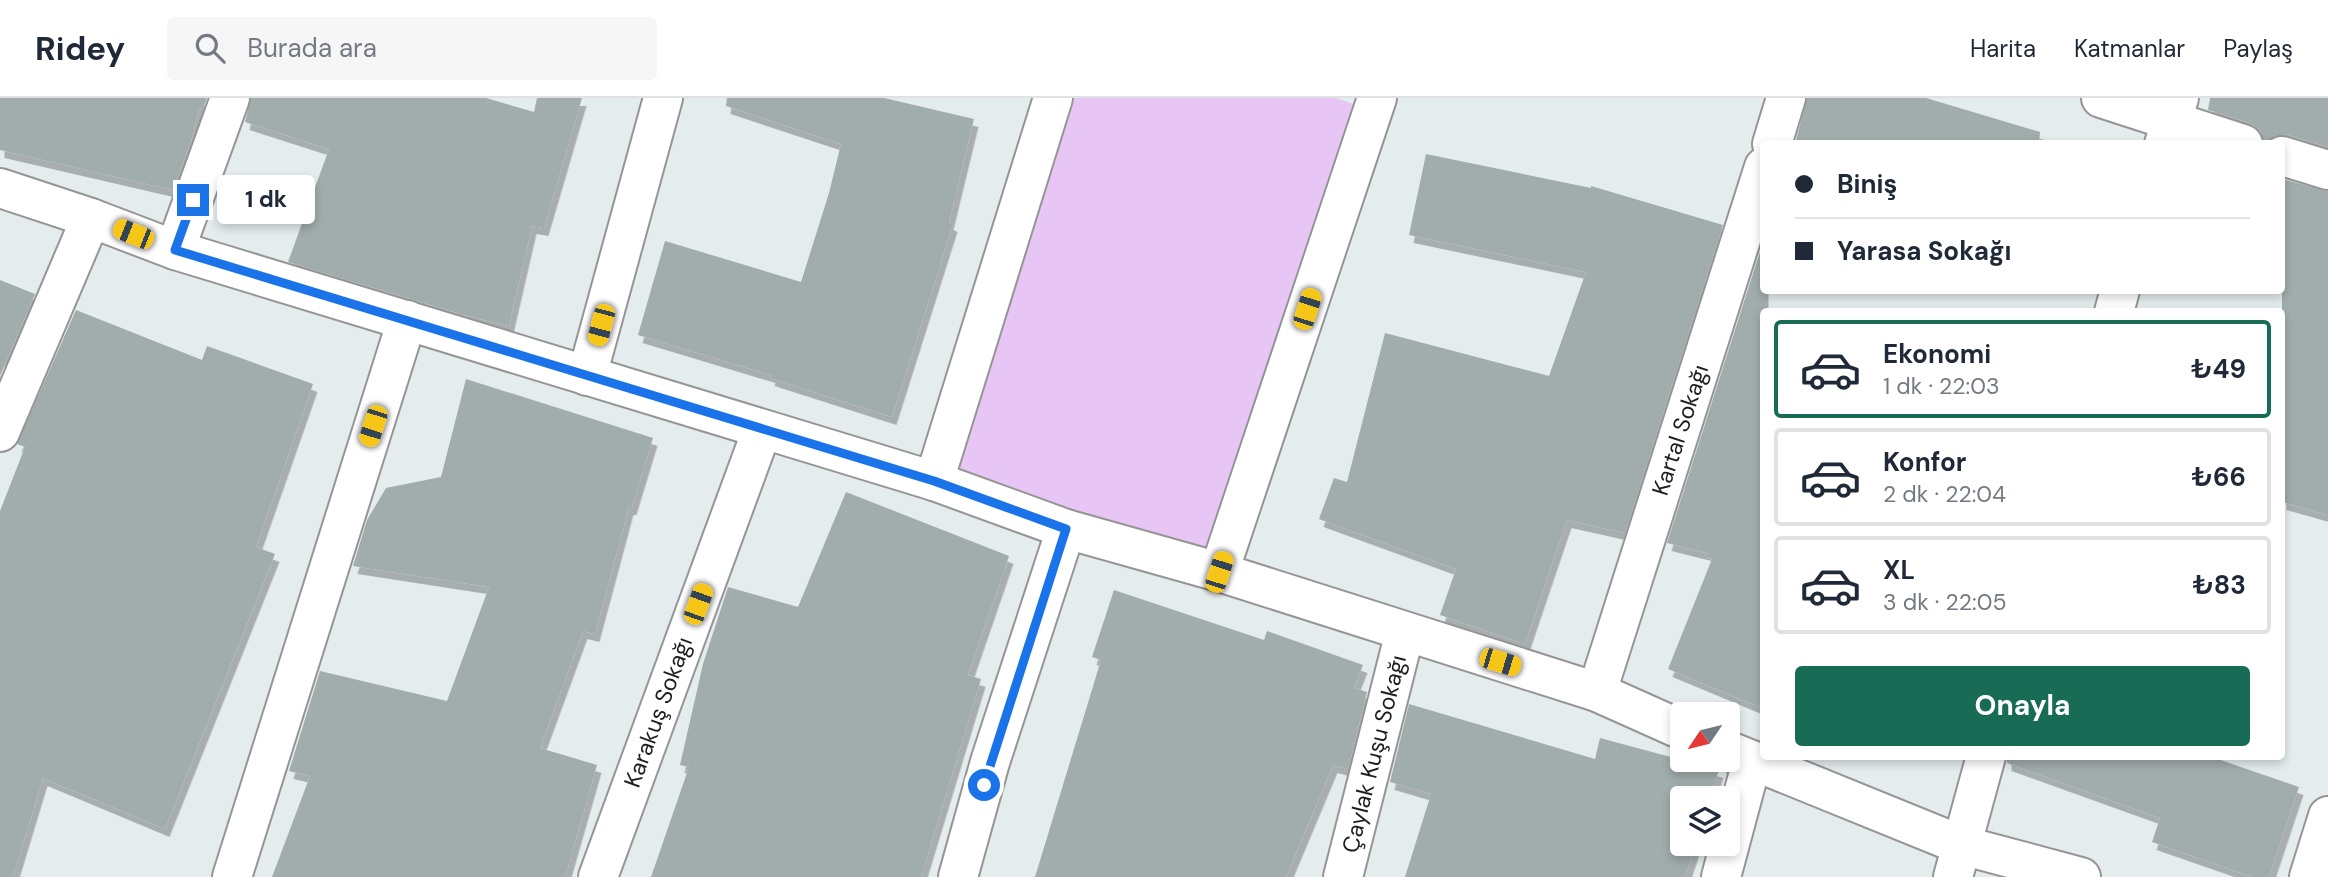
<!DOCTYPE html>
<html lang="tr">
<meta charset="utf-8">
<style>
:root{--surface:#fff;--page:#f6f6f7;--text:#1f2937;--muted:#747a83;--line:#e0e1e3;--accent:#186c56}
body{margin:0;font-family:"DM Sans",sans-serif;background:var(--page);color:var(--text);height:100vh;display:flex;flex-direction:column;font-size:26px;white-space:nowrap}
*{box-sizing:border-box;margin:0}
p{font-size:23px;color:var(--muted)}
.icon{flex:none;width:38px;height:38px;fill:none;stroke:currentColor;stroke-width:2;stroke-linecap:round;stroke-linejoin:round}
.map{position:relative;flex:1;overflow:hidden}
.side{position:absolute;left:1760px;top:210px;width:525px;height:452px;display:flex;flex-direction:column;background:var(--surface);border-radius:7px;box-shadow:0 4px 10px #0003}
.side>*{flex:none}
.hud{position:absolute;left:1760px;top:42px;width:525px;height:154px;border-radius:7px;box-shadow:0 4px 10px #0003;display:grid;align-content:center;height:154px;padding:0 35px;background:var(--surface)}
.needle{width:46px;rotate:235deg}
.fabs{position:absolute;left:1670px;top:604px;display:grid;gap:14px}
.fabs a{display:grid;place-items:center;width:70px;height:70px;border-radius:7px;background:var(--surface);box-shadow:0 4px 10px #0003;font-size:35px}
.end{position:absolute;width:32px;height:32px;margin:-16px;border:9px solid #1a73e8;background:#fff;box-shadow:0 0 0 4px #fff}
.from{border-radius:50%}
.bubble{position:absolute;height:49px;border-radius:7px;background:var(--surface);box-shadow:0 4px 10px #0003;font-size:23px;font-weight:700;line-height:49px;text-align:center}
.car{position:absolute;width:21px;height:42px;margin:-21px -10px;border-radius:9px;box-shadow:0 0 5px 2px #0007;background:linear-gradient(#f5c518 24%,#345 0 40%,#f5c518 0 76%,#345 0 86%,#f5c518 0)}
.hud b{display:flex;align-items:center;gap:24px;height:66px;font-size:26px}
.hud b+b{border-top:2px solid var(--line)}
.hud i{width:18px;height:18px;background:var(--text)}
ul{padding:12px 0 0;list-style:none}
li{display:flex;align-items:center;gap:21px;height:98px;margin:0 14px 10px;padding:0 21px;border:4px solid var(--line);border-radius:7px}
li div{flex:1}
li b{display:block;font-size:26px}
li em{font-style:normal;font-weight:700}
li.selected{border-color:var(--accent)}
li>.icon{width:63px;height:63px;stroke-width:1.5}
.action{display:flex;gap:14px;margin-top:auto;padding:14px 35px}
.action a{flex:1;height:80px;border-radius:7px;background:var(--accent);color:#fff;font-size:28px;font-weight:700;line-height:80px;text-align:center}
header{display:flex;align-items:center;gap:42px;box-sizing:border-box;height:98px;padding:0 35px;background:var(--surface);border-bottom:2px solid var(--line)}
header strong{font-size:33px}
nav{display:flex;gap:38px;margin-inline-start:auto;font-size:24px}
.search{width:490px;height:63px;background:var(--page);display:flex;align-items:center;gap:18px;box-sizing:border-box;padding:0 24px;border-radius:7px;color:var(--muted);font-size:26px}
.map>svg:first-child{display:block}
.park{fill:#e7c5f5}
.building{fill:#a1acad;filter:url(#shadow)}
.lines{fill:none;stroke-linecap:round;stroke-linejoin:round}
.minor-casing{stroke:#959595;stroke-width:42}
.tertiary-casing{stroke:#959595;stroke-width:42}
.minor{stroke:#fff;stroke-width:38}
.tertiary{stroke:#fff;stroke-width:38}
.route{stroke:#1a73e8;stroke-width:9}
.labels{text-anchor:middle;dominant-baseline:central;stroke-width:7;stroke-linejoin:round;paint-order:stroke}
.street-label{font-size:23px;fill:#1e1e1e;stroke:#fff}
</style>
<header>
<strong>Ridey</strong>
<div class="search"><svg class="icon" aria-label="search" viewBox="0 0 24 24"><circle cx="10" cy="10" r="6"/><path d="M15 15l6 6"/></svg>Burada ara</div>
<nav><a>Harita</a><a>Katmanlar</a><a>Paylaş</a></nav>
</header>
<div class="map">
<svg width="2328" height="779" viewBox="0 0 2328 779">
<defs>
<filter id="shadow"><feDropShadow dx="4.5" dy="8" stdDeviation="0" flood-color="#0004"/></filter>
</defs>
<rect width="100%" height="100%" fill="#e5ecee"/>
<!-- park -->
<path class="park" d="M1064 0H1336L1364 10 1214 458 947 377Z"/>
<!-- building -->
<g class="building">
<path d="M0 0H207L203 11 199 10 192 40 173 92 0 52Z"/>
<path d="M251 0H486L534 14 537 0H582L544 130 532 128 509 228 464 217 288 164 329 51 245 24Z"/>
<path d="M727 0H884L974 21 949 124 953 126 892 319 770 280 771 277 638 237 665 143 801 184 829 95 841 46 726 8Z"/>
<path d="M1807 0H1926L2040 34 2039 46H1795Z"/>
<path d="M2210 0H2328V49L2288 37H2276L2264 46 2260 32 2250 25 2208 12Z"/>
<path d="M1426 56 1591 90V88L1723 127 1625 435 1567 422 1525 546 1440 517 1456 471 1319 421 1334 380 1347 384 1385 235 1549 278 1586 174 1409 137Z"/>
<path d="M2282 81 2328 93V417L2282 404Z"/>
<path d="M1764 141V611L1668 571 1712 461 1706 459 1707 455 1667 445Z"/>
<path d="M0 182 35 196 0 278Z"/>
<path d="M76 212 202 262 207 248 313 286 256 449 275 456 165 731 43 680 13 779H0V413L25 349 17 346Z"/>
<path d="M466 281 653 340 632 409H629L595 536 583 533 540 650 597 667 565 779H272L310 678 289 673 320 573 447 603 489 489 353 468 367 422 386 390 441 379Z"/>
<path d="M846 394 1009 458 968 577 981 581 921 779H651L689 669 680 667 703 566 728 489 798 509Z"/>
<path d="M1114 492 1264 542 1267 533 1363 567 1354 590 1367 594 1348 671 1333 667 1286 779H1035L1101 562 1092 559Z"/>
<path d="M1409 606 1595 661 1600 640 1719 672 1710 700H1682V746H1696L1685 779H1405L1431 696 1390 684Z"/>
<path d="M2007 658H2209L2299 689 2269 779H2253L2152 744 2160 720 2007 665Z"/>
</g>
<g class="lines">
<!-- minor casing -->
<g class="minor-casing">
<g id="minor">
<path d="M1772 46 1786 0"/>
<path d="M2164 46 2179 0"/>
<path d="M0 90 91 120 175 152 934 383 1066 431 1219 474 1597 594 1682 632"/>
<path d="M175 152 230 0"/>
<path d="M2114 214 2120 192"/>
<path d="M587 278 663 0"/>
<path d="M0 334 91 120"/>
<path d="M934 383 1053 0"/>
<path d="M1219 474 1377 0"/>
<path d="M1597 594 1764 69"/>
<path d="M1727 652 1961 747 2081 779"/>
<path d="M232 779 407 222"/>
<path d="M598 779 762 332"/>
<path d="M958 779 990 664 1066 431"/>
<path d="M1343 779 1405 534"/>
<path d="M1721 779 1752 663"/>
<path d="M1953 779 1986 658"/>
<path d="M2309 779 2328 718"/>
</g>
</g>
<!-- tertiary casing -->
<g class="tertiary-casing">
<g id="tertiary">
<path d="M2101 0 2243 46"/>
<path d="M2282 58 2328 72"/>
</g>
</g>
<!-- minor -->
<use href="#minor" class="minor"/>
<!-- tertiary -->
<use href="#tertiary" class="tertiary"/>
</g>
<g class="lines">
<!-- route -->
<path class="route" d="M193 102 175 152 934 383 1066 431 984 687"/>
</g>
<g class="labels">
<!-- street labels -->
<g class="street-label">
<text transform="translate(1680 332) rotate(-72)">Kartal Sokağı</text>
<text transform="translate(658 614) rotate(-70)">Karakuş Sokağı</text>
<text transform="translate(1374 656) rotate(-76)">Çaylak Kuşu Sokağı</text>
</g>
</g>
</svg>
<div class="fabs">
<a><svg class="needle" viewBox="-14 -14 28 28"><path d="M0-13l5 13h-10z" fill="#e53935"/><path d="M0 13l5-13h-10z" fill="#747a83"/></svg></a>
<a><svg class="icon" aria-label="layers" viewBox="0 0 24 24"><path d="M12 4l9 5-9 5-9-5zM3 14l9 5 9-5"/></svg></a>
</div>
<i class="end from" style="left:984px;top:687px"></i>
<i class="end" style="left:193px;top:102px"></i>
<div class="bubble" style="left:217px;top:77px;width:98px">1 dk</div>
<i class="car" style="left:133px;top:136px;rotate:292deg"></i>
<i class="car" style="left:1307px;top:211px;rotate:18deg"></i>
<i class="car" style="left:601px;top:227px;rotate:195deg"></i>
<i class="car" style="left:373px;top:328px;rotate:198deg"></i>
<i class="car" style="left:1219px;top:474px;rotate:18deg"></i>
<i class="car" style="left:698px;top:506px;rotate:20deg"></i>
<i class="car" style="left:1500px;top:564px;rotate:107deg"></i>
<div class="hud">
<b><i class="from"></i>Biniş</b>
<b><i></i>Yarasa Sokağı</b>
</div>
<section class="side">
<ul>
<li class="selected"><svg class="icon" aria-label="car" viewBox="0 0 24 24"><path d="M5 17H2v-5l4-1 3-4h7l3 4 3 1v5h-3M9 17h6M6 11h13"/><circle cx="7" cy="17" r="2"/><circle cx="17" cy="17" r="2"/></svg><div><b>Ekonomi</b><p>1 dk · 22:03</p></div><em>₺49</em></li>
<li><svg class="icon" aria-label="car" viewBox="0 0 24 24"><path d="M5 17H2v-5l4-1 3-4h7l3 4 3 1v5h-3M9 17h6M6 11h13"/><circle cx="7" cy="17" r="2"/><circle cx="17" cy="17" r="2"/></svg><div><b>Konfor</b><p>2 dk · 22:04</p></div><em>₺66</em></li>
<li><svg class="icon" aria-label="car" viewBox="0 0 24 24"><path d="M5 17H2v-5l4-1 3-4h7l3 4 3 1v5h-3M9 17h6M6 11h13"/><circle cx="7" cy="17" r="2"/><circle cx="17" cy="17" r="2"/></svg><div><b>XL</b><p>3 dk · 22:05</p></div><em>₺83</em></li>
</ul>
<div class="action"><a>Onayla</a></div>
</section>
</div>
